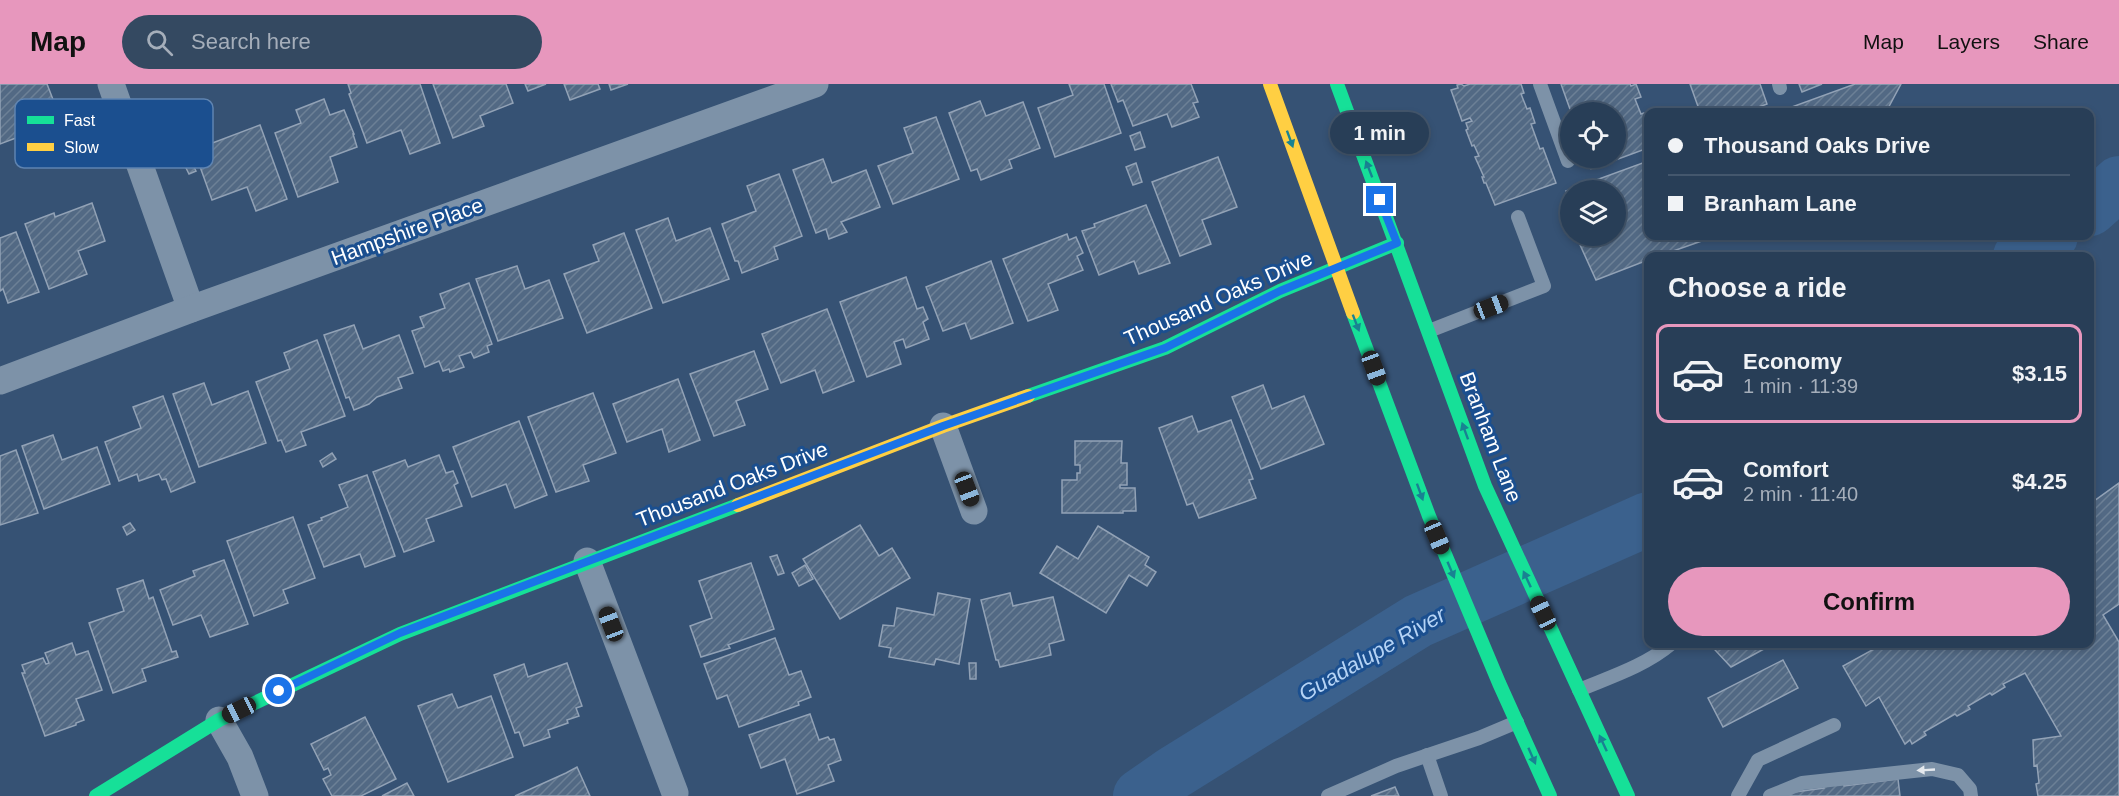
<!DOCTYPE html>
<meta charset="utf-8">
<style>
:root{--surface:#283e57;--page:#344961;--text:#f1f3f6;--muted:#a5aeba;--line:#44576d;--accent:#e797bd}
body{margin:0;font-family:Helvetica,sans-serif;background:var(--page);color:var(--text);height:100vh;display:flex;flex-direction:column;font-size:22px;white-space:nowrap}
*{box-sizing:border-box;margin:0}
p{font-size:20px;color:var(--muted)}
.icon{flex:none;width:33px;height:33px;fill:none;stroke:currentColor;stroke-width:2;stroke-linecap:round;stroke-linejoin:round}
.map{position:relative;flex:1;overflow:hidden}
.details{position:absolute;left:1644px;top:168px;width:450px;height:396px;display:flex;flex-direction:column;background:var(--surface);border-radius:12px;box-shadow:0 3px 9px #0003,0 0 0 2px var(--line)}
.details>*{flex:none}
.hud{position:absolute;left:1644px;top:24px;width:450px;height:132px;border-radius:12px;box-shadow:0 3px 9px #0003,0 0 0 2px var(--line);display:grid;align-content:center;height:132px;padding:0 24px;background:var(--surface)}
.tools{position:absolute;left:1560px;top:18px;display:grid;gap:12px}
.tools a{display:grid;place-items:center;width:66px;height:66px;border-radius:50%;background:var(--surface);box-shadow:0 3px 9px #0003,0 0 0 2px var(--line);font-size:30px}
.end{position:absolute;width:27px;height:27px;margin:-14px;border:8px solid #1a73e8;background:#fff;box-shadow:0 0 0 3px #fff}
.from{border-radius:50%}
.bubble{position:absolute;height:42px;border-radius:21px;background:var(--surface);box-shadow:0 3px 9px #0003,0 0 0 2px var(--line);font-size:20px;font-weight:800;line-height:42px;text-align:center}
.car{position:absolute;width:18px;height:36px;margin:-18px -9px;border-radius:8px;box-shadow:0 0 4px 2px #0007;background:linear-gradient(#222 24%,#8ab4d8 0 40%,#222 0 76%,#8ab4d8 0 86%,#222 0)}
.hud b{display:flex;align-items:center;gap:21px;height:57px;font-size:22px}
.hud b+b{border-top:2px solid var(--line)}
.hud i{width:15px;height:15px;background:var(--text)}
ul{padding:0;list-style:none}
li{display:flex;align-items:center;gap:18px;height:99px;margin:0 12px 9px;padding:0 12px;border:3px solid transparent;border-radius:12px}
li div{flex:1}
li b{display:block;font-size:22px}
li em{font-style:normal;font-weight:800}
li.active{border-color:var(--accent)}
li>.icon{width:54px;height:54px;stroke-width:1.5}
h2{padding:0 24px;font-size:27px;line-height:72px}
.primary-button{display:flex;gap:12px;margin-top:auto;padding:12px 24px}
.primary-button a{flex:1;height:69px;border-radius:36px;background:var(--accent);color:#111;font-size:24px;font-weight:800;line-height:69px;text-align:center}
header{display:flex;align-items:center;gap:36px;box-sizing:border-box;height:84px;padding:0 30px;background:var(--accent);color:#111}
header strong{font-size:28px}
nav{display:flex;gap:33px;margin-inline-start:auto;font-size:21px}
.search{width:420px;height:54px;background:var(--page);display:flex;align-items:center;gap:15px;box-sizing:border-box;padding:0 21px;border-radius:33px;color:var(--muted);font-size:22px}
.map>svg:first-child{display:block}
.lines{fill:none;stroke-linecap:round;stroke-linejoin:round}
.river{stroke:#3b618d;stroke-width:54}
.building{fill:url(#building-hatch);stroke:#92a2b6;stroke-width:1.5}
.lane{stroke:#7d92a8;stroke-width:14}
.street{stroke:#7d92a8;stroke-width:27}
.fast{stroke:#16e098;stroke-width:14}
.slow{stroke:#ffcf43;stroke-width:14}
.oneway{fill:#198292}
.oneway2{fill:#e5e9ee}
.route{stroke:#1a73e8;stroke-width:8}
.labels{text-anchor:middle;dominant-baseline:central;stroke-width:6;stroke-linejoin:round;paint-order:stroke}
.street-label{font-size:21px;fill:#fff;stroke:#1b4f8f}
.water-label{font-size:22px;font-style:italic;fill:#b5d3f5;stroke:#1b4f8f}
.key{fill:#1b4f8f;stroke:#5f84b1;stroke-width:1.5}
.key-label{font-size:16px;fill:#fff}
</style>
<header>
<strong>Map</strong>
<div class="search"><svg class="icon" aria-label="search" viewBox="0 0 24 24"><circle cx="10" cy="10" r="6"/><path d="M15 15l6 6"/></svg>Search here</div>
<nav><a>Map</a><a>Layers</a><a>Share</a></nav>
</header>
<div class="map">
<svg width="2119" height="712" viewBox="0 0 2119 712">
<defs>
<pattern id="building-hatch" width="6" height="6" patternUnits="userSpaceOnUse" patternTransform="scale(1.5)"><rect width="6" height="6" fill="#526984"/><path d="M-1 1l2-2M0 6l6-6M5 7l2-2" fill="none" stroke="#6c8096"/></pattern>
</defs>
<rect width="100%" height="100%" fill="#365274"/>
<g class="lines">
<!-- river -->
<g class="river">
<path d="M2090 125 2119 99"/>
<path d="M2020 172 2051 152"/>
<path d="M1140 712 1173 689 1418 537 1648 435"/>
</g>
</g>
<!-- building -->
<g class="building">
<path d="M0 0H47L64 44 24 59 21 52 0 60Z"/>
<path d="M348 0H420L440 59 410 70 401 46 367 59 349 10 351 9Z"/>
<path d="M433 0H506L513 19 480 32 484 42 453 54Z"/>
<path d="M525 0H546L528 7Z"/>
<path d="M564 0H598L600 5 570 16Z"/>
<path d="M609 0H628L611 6Z"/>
<path d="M1069 0H1104L1121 49 1055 73 1038 24 1073 11Z"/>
<path d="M1111 0H1191L1198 18 1193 19 1199 33 1172 43 1167 30 1133 42 1123 16 1118 18Z"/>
<path d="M1461 0 1464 2 1470 0H1521L1524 9 1521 10 1527 25 1530 24 1535 39 1531 40 1540 65 1543 64 1556 99 1495 121 1486 99H1484L1482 93H1484L1475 73 1479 72 1474 61 1472 62 1466 46 1468 45 1466 39 1472 37 1470 34 1462 37 1451 6 1458 4 1457 1Z"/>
<path d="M1561 0H1630L1631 2 1636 0 1641 13 1635 15 1641 30 1647 28 1648 34V40L1645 41 1648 52V64L1591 85 1586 74H1616V28H1571Z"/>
<path d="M1690 0H1760L1767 20 1745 28H1700Z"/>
<path d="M1799 0H1822L1802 8Z"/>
<path d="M1855 0H1901L1886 28H1778Z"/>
<path d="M324 15 330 31 344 26 354 50H353L357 63 330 73 338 98 298 113 275 49 301 39 296 26Z"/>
<path d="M980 17 986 32 1023 18 1040 64 1009 76 1012 84 981 96 977 85 971 87 949 29Z"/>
<path d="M936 33 959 95 893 120 878 82 913 69 904 44Z"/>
<path d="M260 41 287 115 256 127 247 103 212 116 194 66Z"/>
<path d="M1140 48 1145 63 1135 66 1130 52Z"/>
<path d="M1218 73 1237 123 1202 136 1211 160 1180 172 1152 98Z"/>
<path d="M823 75 832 99 866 86 880 123 841 138 847 148 829 155 826 145 816 149 793 86Z"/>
<path d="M1648 77V152H1716L1659 172H1648V176L1596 196 1576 152H1616V106H1570V119L1566 107Z"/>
<path d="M192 79 196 87 189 90 185 82Z"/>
<path d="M1136 79 1142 98 1133 101 1126 83Z"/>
<path d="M779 90 802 152 774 163 778 175 742 189 738 177H735L722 140 756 127 747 102Z"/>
<path d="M92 119 105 157 78 167 87 190 49 205 25 140 54 129 55 133Z"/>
<path d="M1146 121 1170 179 1139 190 1134 177 1099 191 1082 147 1095 143 1094 140Z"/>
<path d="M668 134 676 157 710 144 729 195 663 219 636 146Z"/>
<path d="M16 148 39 208 8 219 3 205 0 207V154Z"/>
<path d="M624 149 652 224 587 249 564 190 599 177 593 161Z"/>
<path d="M1067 150 1069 156 1076 153 1083 169 1077 172 1083 186 1048 200 1058 226 1028 237 1003 175Z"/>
<path d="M991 177 1013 239 971 255 965 239 943 247 926 203Z"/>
<path d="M517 182 525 205 549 196 563 234 498 257 476 195Z"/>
<path d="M906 193 917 225 923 223 928 235 923 238 929 255 906 264 903 255 894 258 901 280 867 293 840 218Z"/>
<path d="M469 199 492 260 487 262 489 268 474 274 471 268 459 272 464 283 450 288 449 285 443 287 439 277 425 283 412 247 424 243 420 233 445 224 440 210Z"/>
<path d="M827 225 854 297 823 309 815 286 781 299 762 250Z"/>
<path d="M354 241 363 265 399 251 413 289 398 294 402 304 377 313 369 320 354 326 349 313 346 314 324 251Z"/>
<path d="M317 256 345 332 301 348 306 361 286 368 281 356 278 357 256 298 290 285 284 269Z"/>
<path d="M754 267 768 305 736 317 745 341 714 352 690 290Z"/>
<path d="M678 295 700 356 669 368 662 345 627 358 613 320Z"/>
<path d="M204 299 212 321 248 307 266 359 199 383 173 310Z"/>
<path d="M1263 301 1272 325 1304 312 1324 360 1261 385 1232 313Z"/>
<path d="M593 309 616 369 583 381 589 397 556 408 528 333Z"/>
<path d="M163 312 195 398 171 408 166 395 162 396 159 390 139 397 137 390 119 397 105 358 141 344 133 323Z"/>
<path d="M1192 332 1198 348 1231 336 1253 395 1249 396 1256 414 1199 434 1193 419 1187 421 1159 344Z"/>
<path d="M519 337 547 411 515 424 506 400 472 413 453 363Z"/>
<path d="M53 351 62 376 97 363 110 400 44 425 22 362Z"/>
<path d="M1075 357H1122L1121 379H1127V401H1120V404H1135L1136 427H1123V429H1062V396H1077V389H1080V381H1075Z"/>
<path d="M16 366 38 429 0 441V372Z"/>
<path d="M332 369 336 375 323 383 320 377Z"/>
<path d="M439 371 446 389 453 387 458 399 454 401 462 422 426 435 434 457 404 468 373 388 405 376 408 383Z"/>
<path d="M367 391 395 472 365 483 360 470 324 483 308 441 322 436 321 434 348 423 339 401Z"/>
<path d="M2119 399V520L2103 531 2119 558V712H2038L2036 700 2039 699 2037 681 2034 682 2033 656 2061 652 2025 589 2003 600 2005 603 1992 611 1990 609 1968 622 1970 625 1957 632 1955 630 1924 648 1926 651 1912 660 1910 656 1905 660 1879 613 1866 622 1843 582 1883 560H2090V420Z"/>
<path d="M293 433 315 494 283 506 288 519 254 532 227 457Z"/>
<path d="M130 439 135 446 127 451 123 443Z"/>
<path d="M860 441 879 472 892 464 910 494 840 535 803 475Z"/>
<path d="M1098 442 1149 473 1145 481 1156 488 1147 502 1129 491 1106 529 1040 489 1057 462 1078 475Z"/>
<path d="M777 471 784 489 778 491 770 473Z"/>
<path d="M224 476 248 540 210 553 201 531 173 541 160 506 195 492 193 487Z"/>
<path d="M751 479 774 545 728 561 730 564 701 573 690 542 712 534 699 497Z"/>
<path d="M805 481 813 495 799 502 792 489Z"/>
<path d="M143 496 149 515 153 513 172 568 176 567 178 573 142 585 146 597 113 609 89 539 124 527 117 505Z"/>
<path d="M938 509 970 515 959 580 936 575 934 581 889 573 891 564 879 562 883 541 894 542 897 524 934 531Z"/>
<path d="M1010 509 1013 522 1053 513 1064 556 1049 560 1051 571 1000 583 998 576H996L981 516Z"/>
<path d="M775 554 789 591 801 587 811 613 798 618 799 621 739 643 727 611 717 615 704 580Z"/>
<path d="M72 559 76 571 88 567 102 606 76 615 84 636 76 639V641L45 652 22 589H25L22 581 43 574 46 580 49 579 45 569Z"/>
<path d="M1719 560H1773L1731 583 1715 566 1721 562Z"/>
<path d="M1783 576 1798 604 1723 643 1708 614Z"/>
<path d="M567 579 582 622 576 624 579 632 567 636 568 639 548 646 550 653 524 662 519 648 515 649 494 591 524 580 528 593Z"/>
<path d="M969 579H976V595H970Z"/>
<path d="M452 610 458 624 491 612 513 673 448 698 418 622Z"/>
<path d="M810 630 819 656 828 653 830 656 834 655 841 676 828 681 834 697 797 710 785 675 761 684 749 651Z"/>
<path d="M365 633 396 695 361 712H332L323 695 331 691 328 684 324 686 311 660Z"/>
<path d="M577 683 590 712H515L566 689Z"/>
<path d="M1843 695 1844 702 1898 695 1900 712H1787V709L1824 704 1823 697Z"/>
<path d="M407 699 414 712H382Z"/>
<path d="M1395 703 1399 712H1371Z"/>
</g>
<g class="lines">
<!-- lane -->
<g class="lane">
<path d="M1540 0 1568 77"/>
<path d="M1779 0 1780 4"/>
<path d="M1429 247 1544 202 1518 133"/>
<path d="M1579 606C1610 593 1645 582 1671 560"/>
<path d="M1427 671 1441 712"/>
<path d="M1328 712 1396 682 1479 654 1517 638"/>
<path d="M1738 712 1758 676 1834 641"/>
<path d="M1770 712 1802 699 1932 685 1958 691 1970 705 1971 712"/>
</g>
<!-- street -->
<g class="street">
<path d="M111 0 191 225"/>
<path d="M0 297 191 225 815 0"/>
<path d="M943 342 974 427"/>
<path d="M587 477 675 709"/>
<path d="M219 636 240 673 255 712"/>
</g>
<!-- fast -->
<g class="fast">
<path d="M1337 0 1485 402 1628 712"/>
<path d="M1353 229 1429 432 1499 599 1550 712"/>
<path d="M1028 312 1165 264 1280 207 1397 159"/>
<path d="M96 712 219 636 400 550 738 421"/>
</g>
<!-- slow -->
<g class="slow">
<path d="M1270 0 1353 229"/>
<path d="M738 421 943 342 1028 312"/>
</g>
</g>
<!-- one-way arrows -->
<defs><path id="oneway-solid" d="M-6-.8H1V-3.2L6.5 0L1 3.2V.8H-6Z" transform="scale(1.5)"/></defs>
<g class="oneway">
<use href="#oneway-solid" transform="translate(1290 55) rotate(70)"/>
<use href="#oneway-solid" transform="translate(1369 85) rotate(-111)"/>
<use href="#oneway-solid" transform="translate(1356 239) rotate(69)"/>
<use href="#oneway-solid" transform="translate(1465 347) rotate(-110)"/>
<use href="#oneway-solid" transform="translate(1420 408) rotate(70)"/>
<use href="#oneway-solid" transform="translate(1451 486) rotate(67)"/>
<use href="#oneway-solid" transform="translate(1527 495) rotate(-115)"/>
<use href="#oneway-solid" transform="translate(1603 659) rotate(-115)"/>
<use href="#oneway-solid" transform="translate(1532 672) rotate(66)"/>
</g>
<use class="oneway2" href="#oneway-solid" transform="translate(1926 686) rotate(177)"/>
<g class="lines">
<!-- route -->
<path class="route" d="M279 607 400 549 943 342 1165 264 1280 207 1397 159 1380 116"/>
</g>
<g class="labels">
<!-- street labels -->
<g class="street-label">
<text transform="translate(407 147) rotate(-20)">Hampshire Place</text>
<text transform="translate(1218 214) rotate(-24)">Thousand Oaks Drive</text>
<text transform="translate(1491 353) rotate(69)">Branham Lane</text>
<text transform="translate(732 400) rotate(-21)">Thousand Oaks Drive</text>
</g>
<!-- water labels -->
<g class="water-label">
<text transform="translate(1372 570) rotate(-30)">Guadalupe River</text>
</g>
</g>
<!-- legend -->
<rect x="15" y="15" width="198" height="69" rx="9" class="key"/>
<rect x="27" y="32" width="27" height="8" fill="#16e098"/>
<rect x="27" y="59" width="27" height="8" fill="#ffcf43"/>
<g class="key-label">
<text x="64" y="42">Fast</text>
<text x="64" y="69">Slow</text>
</g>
</svg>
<div class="tools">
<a><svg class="icon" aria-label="locate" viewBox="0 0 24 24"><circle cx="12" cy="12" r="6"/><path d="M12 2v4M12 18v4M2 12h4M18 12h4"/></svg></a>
<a><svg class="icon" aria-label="layers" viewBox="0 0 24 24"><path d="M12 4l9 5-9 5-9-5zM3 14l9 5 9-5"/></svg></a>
</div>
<i class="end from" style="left:279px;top:607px"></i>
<i class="end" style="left:1380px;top:116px"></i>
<div class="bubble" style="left:1330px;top:28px;width:99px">1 min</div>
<i class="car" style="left:1491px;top:223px;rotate:69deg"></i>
<i class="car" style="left:1374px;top:284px;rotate:160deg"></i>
<i class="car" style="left:967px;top:405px;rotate:159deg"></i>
<i class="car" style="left:1437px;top:453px;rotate:157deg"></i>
<i class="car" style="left:1543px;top:529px;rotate:335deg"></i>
<i class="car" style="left:611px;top:540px;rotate:339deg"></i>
<i class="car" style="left:239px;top:626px;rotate:244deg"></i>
<div class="hud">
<b><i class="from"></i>Thousand Oaks Drive</b>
<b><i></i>Branham Lane</b>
</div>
<section class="details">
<h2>Choose a ride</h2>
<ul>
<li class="active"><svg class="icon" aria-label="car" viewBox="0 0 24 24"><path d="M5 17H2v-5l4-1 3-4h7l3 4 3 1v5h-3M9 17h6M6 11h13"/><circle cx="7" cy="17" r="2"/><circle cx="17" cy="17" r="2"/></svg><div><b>Economy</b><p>1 min · 11:39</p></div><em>$3.15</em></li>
<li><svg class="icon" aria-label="car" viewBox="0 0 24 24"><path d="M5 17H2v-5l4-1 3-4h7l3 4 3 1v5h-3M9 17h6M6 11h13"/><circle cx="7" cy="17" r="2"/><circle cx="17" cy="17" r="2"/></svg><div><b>Comfort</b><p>2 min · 11:40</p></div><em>$4.25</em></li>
</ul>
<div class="primary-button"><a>Confirm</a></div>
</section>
</div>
